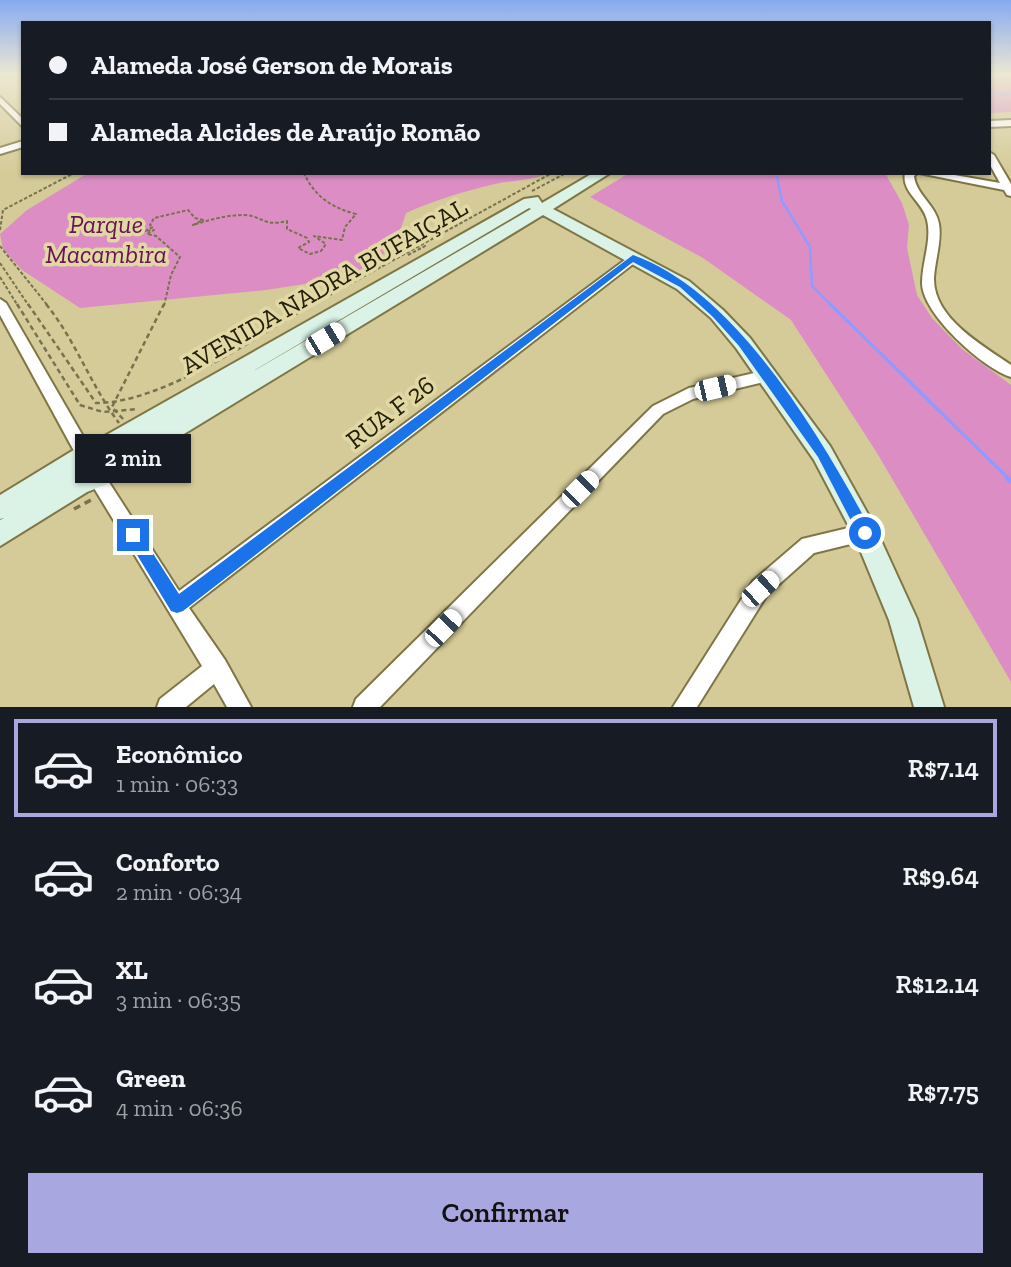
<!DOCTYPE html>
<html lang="pt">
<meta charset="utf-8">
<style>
:root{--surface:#171b24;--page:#20242c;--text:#f1f3f6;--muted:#9ea1a6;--line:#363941;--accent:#a9a7df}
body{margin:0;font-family:"Zilla Slab",serif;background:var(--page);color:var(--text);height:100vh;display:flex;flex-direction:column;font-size:26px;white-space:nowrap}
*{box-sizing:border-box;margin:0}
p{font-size:23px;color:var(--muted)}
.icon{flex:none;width:38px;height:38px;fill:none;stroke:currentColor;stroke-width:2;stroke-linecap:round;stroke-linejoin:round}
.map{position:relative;height:707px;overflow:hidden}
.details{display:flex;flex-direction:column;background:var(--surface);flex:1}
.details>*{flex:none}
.hud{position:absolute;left:21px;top:21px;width:970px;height:154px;border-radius:0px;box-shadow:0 2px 5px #0004;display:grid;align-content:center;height:154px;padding:0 28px;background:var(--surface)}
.end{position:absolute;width:32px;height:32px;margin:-16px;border:9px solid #1a73e8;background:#fff;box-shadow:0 0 0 4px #fff}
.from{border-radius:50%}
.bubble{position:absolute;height:49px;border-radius:0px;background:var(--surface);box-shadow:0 2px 5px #0004;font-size:23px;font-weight:600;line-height:49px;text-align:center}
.car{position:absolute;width:21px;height:42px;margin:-21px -10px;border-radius:9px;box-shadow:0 0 5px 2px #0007;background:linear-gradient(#fff 24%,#345 0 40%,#fff 0 76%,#345 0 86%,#fff 0)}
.hud b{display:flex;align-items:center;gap:24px;height:66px;font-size:26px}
.hud b+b{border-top:2px solid var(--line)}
.hud i{width:18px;height:18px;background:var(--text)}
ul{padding:12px 0 0;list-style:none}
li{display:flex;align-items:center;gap:21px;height:98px;margin:0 14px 10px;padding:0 14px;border:4px solid transparent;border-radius:0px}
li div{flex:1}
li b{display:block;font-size:26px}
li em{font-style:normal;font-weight:600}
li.selected{border-color:var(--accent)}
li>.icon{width:63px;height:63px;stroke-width:1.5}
.primary-button{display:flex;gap:14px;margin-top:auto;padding:14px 28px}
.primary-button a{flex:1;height:80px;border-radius:0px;background:var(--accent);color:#111;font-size:28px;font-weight:600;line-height:80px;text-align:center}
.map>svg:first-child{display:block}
.green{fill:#dc8ec4}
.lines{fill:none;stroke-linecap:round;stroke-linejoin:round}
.stream-far3{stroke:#939afe;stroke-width:2}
.stream-far2{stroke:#939afe;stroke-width:2.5}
.stream-far1{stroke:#939afe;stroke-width:3.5}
.stream{stroke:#939afe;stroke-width:5}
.street-casing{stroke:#7f7645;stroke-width:4}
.secondary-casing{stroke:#7f7645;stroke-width:4}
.path-far2{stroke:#79724f;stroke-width:2;stroke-dasharray:3.5 2;stroke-linecap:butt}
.path-far1{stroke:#79724f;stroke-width:2.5;stroke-dasharray:5 3.5;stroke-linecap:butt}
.path{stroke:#79724f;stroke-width:3.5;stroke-dasharray:7 5;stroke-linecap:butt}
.street{fill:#fff;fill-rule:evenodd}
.secondary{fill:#daf3e6;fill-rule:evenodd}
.route{fill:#1a73e8}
.labels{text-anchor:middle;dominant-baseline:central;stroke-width:7;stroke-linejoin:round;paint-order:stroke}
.park-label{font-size:26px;font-style:italic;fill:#691356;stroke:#e1d8a4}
.street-label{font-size:26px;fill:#24200c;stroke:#e1d8a4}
</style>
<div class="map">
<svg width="1011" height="707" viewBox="0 0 1011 707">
<rect width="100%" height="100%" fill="#d4cb98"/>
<!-- green -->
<g class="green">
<path d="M989 74H1011V112L989 113Z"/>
<path d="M88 173H549C531 181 514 180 495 184 465 191 435 200 406 213L395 246 350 277 266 290 80 308 22 270 3 249 0 234 27 210Z"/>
<path d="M629 173H885L902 203 909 225 907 248 917 295 932 318 962 349 1011 385V682L877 453 791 320 703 258 590 197Z"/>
</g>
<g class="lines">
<!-- stream-far3 -->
<path class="stream-far3" d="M989 95 1011 94"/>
<!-- stream-far2 -->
<path class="stream-far2" d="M776 173 782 201 810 247 812 286 832 306"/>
<!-- stream-far1 -->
<path class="stream-far1" d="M830 304 1009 479"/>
<!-- stream -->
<path class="stream" d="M1007 478 1011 481"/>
<!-- street casing -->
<g class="street-casing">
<g id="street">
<path d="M0 97 23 119V127L0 104Z"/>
<path d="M1011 120V126L989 127V121Z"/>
<path d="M23 141V147L0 154V148Z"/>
<path d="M989 152 994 155 1011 184V196L1007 195 1004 190 919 173H943L1000 183 989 163Z"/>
<path d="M905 173H918L914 176C916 195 936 205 939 224 942 241 935 260 934 278 933 318 982 345 1011 365V377C984 369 922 314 922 283 922 262 932 240 927 220 923 202 901 192 905 173Z"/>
<path d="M633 254 639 258 637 261 189 608 225 660 251 707H227L214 684 186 707H157L160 699 202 666 91 483 89 478 91 473 97 471 103 473 179 591Z"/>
<path d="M0 299 6 303 91 450 93 455 91 460 85 462 79 460 0 315Z"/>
<path d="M767 370 772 372 774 376 772 380 693 399 663 414 380 707H353L356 699 653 406 689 388Z"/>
<path d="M865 524 871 527 874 533 871 539 814 553 767 595 697 707H673L753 581 802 539Z"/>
</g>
</g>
<!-- secondary casing -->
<g class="secondary-casing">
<path id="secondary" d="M593 173H610L553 209 689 281 723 310 750 338 830 446 874 525 917 619 944 707H914L889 620 856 540 814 460 736 348 711 318 677 289 543 215 115 476 105 485 87 492 0 546V520L4 518 0 519V495L77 448 94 442 524 199 538 197 542 203ZM529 208 531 209 233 383ZM99 461 89 470 83 471Z"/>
</g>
<!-- path-far2 -->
<g class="path-far2">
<path d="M532 191 566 173"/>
<path d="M0 230 3 210 74 173"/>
<path d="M0 246 48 306"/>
<path d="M408 255 427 245"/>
<path d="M0 263 29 306"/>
<path d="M0 277 18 306"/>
<path d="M164 306 171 275 180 257 156 236 147 234 154 230 145 231 153 227 150 225 154 218 188 210 195 218 203 220 193 225C209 220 226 215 244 215 263 216 263 227 287 221V229L307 238 309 242 298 248 310 254 321 251 326 244 314 236 342 240 345 227 356 214C332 208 314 196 304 173"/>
<path d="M310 306 552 173"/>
</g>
<!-- path-far1 -->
<g class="path-far1">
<path d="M17 304 80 405 103 412 138 409"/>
<path d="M28 304 96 403C163 403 254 338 313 304"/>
<path d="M46 304C76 341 91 386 119 423"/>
<path d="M123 419 112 407 164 304"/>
</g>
<!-- path -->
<path class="path" d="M74 509 93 499"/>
<!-- street -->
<use href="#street" class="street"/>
<!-- secondary -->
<use href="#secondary" class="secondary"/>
</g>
<!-- sky -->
<linearGradient id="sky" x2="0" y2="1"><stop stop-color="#86aaf1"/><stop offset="0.43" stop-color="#ece8d1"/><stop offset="1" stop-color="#ece8d1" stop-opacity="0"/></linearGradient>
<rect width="1011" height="173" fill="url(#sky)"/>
<!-- route -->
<path class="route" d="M633 255C736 291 820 436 870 528L873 533 870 538H860L818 457 739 346 713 317 680 287 633 262 183 611 177 613 171 611 128 540 126 535 128 530H138L179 594Z"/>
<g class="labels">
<!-- park labels -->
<g class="park-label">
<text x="106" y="224">Parque<tspan x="106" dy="30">Macambira</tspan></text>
</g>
<!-- street labels -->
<g class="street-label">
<text transform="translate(324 286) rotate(-30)">AVENIDA NADRA BUFAIÇAL</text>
<text transform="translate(390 412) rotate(-37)">RUA F 26</text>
</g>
</g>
</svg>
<i class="end from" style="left:865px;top:533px"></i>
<i class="end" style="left:133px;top:535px"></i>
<div class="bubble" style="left:75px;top:434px;width:116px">2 min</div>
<i class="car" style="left:325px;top:339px;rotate:59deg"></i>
<i class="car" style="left:715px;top:388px;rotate:77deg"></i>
<i class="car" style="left:580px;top:489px;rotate:45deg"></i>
<i class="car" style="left:760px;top:589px;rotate:48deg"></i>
<i class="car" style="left:443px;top:628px;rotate:44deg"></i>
<div class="hud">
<b><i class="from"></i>Alameda José Gerson de Morais</b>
<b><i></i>Alameda Alcides de Araújo Romão</b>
</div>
</div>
<section class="details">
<ul>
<li class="selected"><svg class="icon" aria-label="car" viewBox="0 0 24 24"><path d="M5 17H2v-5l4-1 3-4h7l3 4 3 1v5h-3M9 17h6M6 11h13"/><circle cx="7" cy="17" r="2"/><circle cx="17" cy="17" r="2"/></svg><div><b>Econômico</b><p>1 min · 06:33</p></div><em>R$7.14</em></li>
<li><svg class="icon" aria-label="car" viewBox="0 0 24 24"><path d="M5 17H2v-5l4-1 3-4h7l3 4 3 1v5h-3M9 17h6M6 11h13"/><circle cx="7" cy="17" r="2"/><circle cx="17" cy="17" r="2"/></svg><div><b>Conforto</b><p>2 min · 06:34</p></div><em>R$9.64</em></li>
<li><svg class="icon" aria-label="car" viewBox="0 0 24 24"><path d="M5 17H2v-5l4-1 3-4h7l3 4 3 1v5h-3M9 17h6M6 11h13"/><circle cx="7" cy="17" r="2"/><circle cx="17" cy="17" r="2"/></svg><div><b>XL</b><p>3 min · 06:35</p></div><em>R$12.14</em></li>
<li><svg class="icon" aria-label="car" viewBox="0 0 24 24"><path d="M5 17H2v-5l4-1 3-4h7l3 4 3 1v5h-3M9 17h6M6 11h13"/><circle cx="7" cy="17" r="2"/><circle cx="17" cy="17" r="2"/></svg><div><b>Green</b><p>4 min · 06:36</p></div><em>R$7.75</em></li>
</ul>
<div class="primary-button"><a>Confirmar</a></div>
</section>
